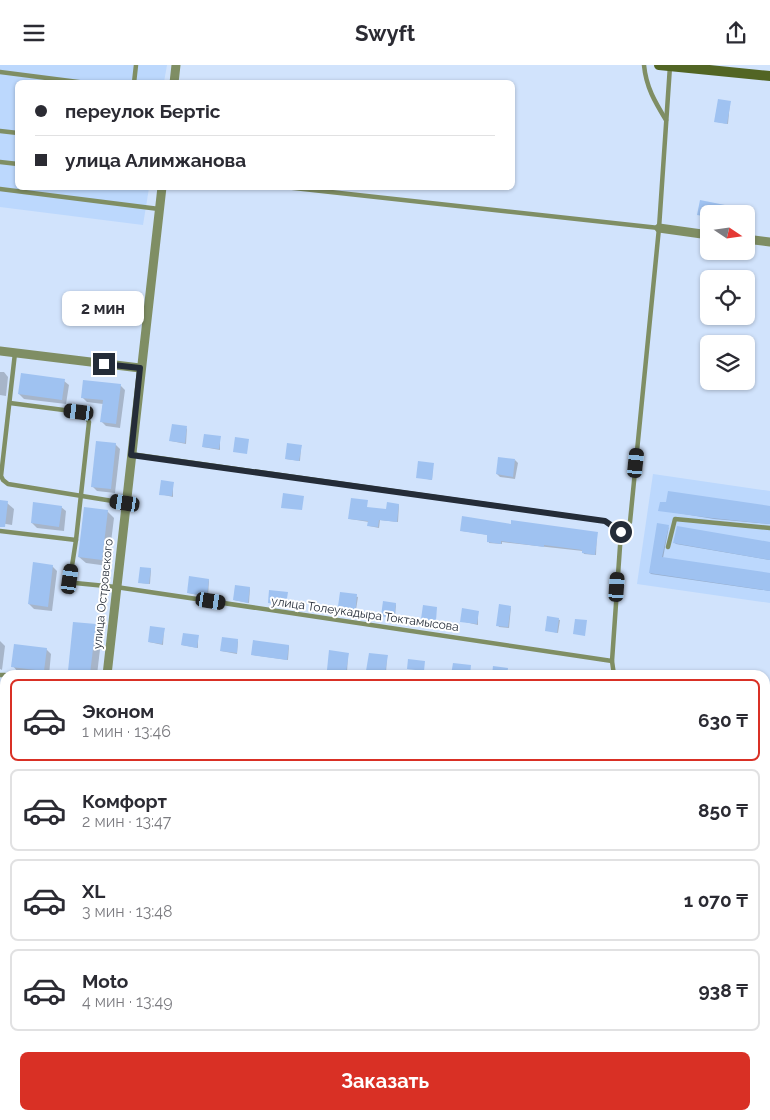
<!DOCTYPE html>
<html lang="ru">
<meta charset="utf-8">
<style>
:root{--surface:#fff;--page:#f7f7f7;--text:#2b2b33;--muted:#7c7c81;--line:#e1e1e2;--accent:#d93025}
body{margin:0;font-family:Raleway,sans-serif;background:var(--page);color:var(--text);height:100vh;display:flex;flex-direction:column;font-size:19px;white-space:nowrap}
*{box-sizing:border-box;margin:0}
p{font-size:16px;color:var(--muted)}
.icon{flex:none;width:28px;height:28px;fill:none;stroke:currentColor;stroke-width:2;stroke-linecap:round;stroke-linejoin:round}
.map{position:relative;flex:1;overflow:hidden}
.drawer{position:absolute;left:0px;top:605px;width:770px;height:450px;display:flex;flex-direction:column;background:var(--surface);border-radius:15px 15px 0 0;box-shadow:0 1px 4px #0004}
.drawer>*{flex:none}
.guide{position:absolute;left:15px;top:15px;width:500px;height:110px;border-radius:8px;box-shadow:0 1px 4px #0004;display:grid;align-content:center;height:110px;padding:0 20px;background:var(--surface)}
.needle{width:32px;rotate:103deg}
.buttons{position:absolute;left:700px;top:140px;display:grid;gap:10px}
.buttons a{display:grid;place-items:center;width:55px;height:55px;border-radius:8px;background:var(--surface);box-shadow:0 1px 4px #0004;font-size:25px}
.end{position:absolute;width:22px;height:22px;margin:-11px;border:6px solid #242c38;background:#fff;box-shadow:0 0 0 2px #fff}
.from{border-radius:50%}
.bubble{position:absolute;height:35px;border-radius:8px;background:var(--surface);box-shadow:0 1px 4px #0004;font-size:16px;font-weight:700;line-height:35px;text-align:center}
.car{position:absolute;width:15px;height:30px;margin:-15px -8px;border-radius:6px;box-shadow:0 0 4px 1px #0007;background:linear-gradient(#222 24%,#8ab4d8 0 40%,#222 0 76%,#8ab4d8 0 86%,#222 0)}
.guide b{display:flex;align-items:center;gap:18px;height:48px;font-size:19px}
.guide b+b{border-top:1px solid var(--line)}
.guide i{width:12px;height:12px;background:var(--text)}
ul{padding:9px 0 0;list-style:none}
li{display:flex;align-items:center;gap:15px;height:82px;margin:0 10px 8px;padding:0 10px;border:2px solid var(--line);border-radius:8px}
li div{flex:1}
li b{display:block;font-size:19px}
li em{font-style:normal;font-weight:700}
li.selected{border-color:var(--accent)}
li>.icon{width:45px;height:45px;stroke-width:1.5}
.action{display:flex;gap:10px;margin-top:auto;padding:10px 20px}
.action a{flex:1;height:58px;border-radius:8px;background:var(--accent);color:#fff;font-size:20px;font-weight:700;line-height:58px;text-align:center}
header{display:flex;justify-content:space-between;align-items:center;height:65px;padding:0 20px;background:var(--surface);font-size:22px;font-weight:700}
.map>svg:first-child{display:block}
.built{fill:#bcd8fd}
.green{fill:#c0cfa5}
.shadow{fill:#0003}
.building{fill:#9fc2f1}
.lines{fill:none;stroke-linecap:round;stroke-linejoin:round}
.path{stroke:#788597;stroke-width:2;stroke-dasharray:2.5 4;stroke-linecap:butt}
.lane{stroke:#7f8e64;stroke-width:4.5}
.street{stroke:#7f8e64;stroke-width:9}
.secondary{stroke:#526524;stroke-width:10}
.route{stroke:#242c38;stroke-width:6}
.labels{text-anchor:middle;dominant-baseline:central;stroke-width:4;stroke-linejoin:round;paint-order:stroke}
.street-label{font-size:12px;fill:#242c38;stroke:#fff}
</style>
<header><svg class="icon" aria-label="menu" viewBox="0 0 24 24"><path d="M4 6h16M4 12h16M4 18h16"/></svg>Swyft<svg class="icon" aria-label="share" viewBox="0 0 24 24"><path d="M12 15V3M7 8l5-5 5 5M5 13v7h14v-7"/></svg></header>
<div class="map">
<svg width="770" height="1055" viewBox="0 0 770 1055">
<rect width="100%" height="100%" fill="#d1e3fc"/>
<!-- built -->
<g class="built">
<path d="M0 0H167L164 17 18 18V122L149 123 143 160 0 142Z"/>
<path d="M653 409 770 426V538L637 519Z"/>
</g>
<!-- green -->
<path class="green" d="M0 807 5 808V1050H192L191 1055H0Z"/>
<!-- shadow -->
<g class="shadow">
<path d="M730 37 728 59 717 57Z"/>
<path d="M0 307H4L8 312 6 331 0 330Z"/>
<path d="M64 316 69 320 66 339 24 334 19 329Z"/>
<path d="M120 320 125 325 120 363 106 361 101 356 103 339 87 337 82 332Z"/>
<path d="M187 363 186 379 171 376Z"/>
<path d="M220 372V385L203 382Z"/>
<path d="M115 379 120 384 115 428 97 426 92 421Z"/>
<path d="M301 382 300 396 286 394Z"/>
<path d="M515 395 518 398 515 414 500 412 497 409Z"/>
<path d="M433 399 432 415 417 412Z"/>
<path d="M173 418V432L160 429Z"/>
<path d="M367 436V443L387 446 399 440 398 457 380 455 379 463 369 461V457L350 454 349 453Z"/>
<path d="M0 437 7 438 14 444 12 460 0 458Z"/>
<path d="M61 442 66 446 64 466 37 463 32 458Z"/>
<path d="M770 442V459L714 454 660 445Z"/>
<path d="M107 446 114 453 108 501 86 498 79 492Z"/>
<path d="M512 460 597 468 596 490 584 489 583 486 502 477V479L489 478V470L462 466Z"/>
<path d="M669 461 663 493 770 509V526L651 509 650 508Z"/>
<path d="M675 478 770 479V495L676 479Z"/>
<path d="M52 501 57 506 52 546 34 544 29 539Z"/>
<path d="M151 504 150 519 141 518 139 517Z"/>
<path d="M209 515 208 532 188 528Z"/>
<path d="M250 523 249 538 234 535Z"/>
<path d="M287 528V541L269 537Z"/>
<path d="M341 528 358 532 355 551 338 548Z"/>
<path d="M396 539 395 553 382 551Z"/>
<path d="M511 542 509 563 499 562 498 560Z"/>
<path d="M478 547V560L461 556Z"/>
<path d="M548 552 560 555 558 568 546 565Z"/>
<path d="M96 560 102 567 97 610H73L69 606Z"/>
<path d="M164 564 163 580 149 577Z"/>
<path d="M198 571V583L182 580Z"/>
<path d="M0 576 5 581 2 605 0 604Z"/>
<path d="M238 576 237 589 221 586Z"/>
<path d="M254 577 289 581 288 595 253 590Z"/>
<path d="M46 584 51 589 49 610 17 606 13 601Z"/>
<path d="M348 589 347 608 328 604Z"/>
<path d="M387 591 386 609 367 605Z"/>
<path d="M765 636 770 637V654L765 653Z"/>
<path d="M0 747H5V770L0 769Z"/>
<path d="M765 905 770 906V930L765 929Z"/>
<path d="M765 958 770 959V983H765Z"/>
<path d="M267 1050H352L354 1052V1055H272Z"/>
<path d="M513 1050H535V1052Z"/>
<path d="M542 1050H559L558 1055H542Z"/>
<path d="M602 1050H612V1055H601Z"/>
<path d="M675 1050H702L701 1055H674Z"/>
</g>
<!-- building -->
<g class="building">
<path d="M718 34 731 36 727 59 714 57Z"/>
<path d="M700 135 725 140 723 149H709V152L697 150Z"/>
<path d="M21 308 65 314 62 335 18 329Z"/>
<path d="M83 315 121 319 116 359 100 357 103 335 81 333Z"/>
<path d="M172 359 187 361 185 378 169 376Z"/>
<path d="M204 369 221 371 219 384 202 382Z"/>
<path d="M235 372 249 374 247 389 233 387Z"/>
<path d="M96 376 116 378 111 424 91 422Z"/>
<path d="M287 378 302 380 299 396 285 394Z"/>
<path d="M498 392 515 394 513 412 496 409Z"/>
<path d="M418 396 434 398 432 415 416 413Z"/>
<path d="M161 415 174 417 172 431 159 430Z"/>
<path d="M668 426 770 441V459L712 453 658 446 660 437H666Z"/>
<path d="M283 428 304 431 302 445 281 443Z"/>
<path d="M351 433 368 435 367 442 386 444 387 437 399 439 397 457 379 455 378 462 367 461 368 456 348 454Z"/>
<path d="M0 435 8 436 5 462H0Z"/>
<path d="M33 437 62 441 59 462 31 458Z"/>
<path d="M84 442 108 445 102 495 78 492Z"/>
<path d="M462 451 511 459V455L598 467 595 490 582 488V485L544 480V482L501 476V479L487 477V470L460 466Z"/>
<path d="M657 458 669 460 662 492 770 508V526L649 508Z"/>
<path d="M677 461 770 477V495L673 478Z"/>
<path d="M33 497 53 500 48 542 28 539Z"/>
<path d="M140 502 151 503 149 519 138 518Z"/>
<path d="M189 511 209 514 207 531 187 528Z"/>
<path d="M235 520 250 522 248 538 233 535Z"/>
<path d="M269 525 288 527 286 540 268 538Z"/>
<path d="M340 527 357 529 355 551 337 549Z"/>
<path d="M383 536 396 538 394 553 381 551Z"/>
<path d="M499 539 511 541 508 562 496 561Z"/>
<path d="M423 540 437 542 436 556 421 554Z"/>
<path d="M462 543 479 546 477 559 460 557Z"/>
<path d="M547 551 559 553 557 568 545 566Z"/>
<path d="M575 554 587 555 585 571 573 569Z"/>
<path d="M73 557 96 559 90 609 68 606Z"/>
<path d="M150 561 165 563 162 579 148 577Z"/>
<path d="M183 568 199 570 197 583 181 580Z"/>
<path d="M222 572 238 574 237 588 220 586Z"/>
<path d="M253 575 289 580 287 595 251 590Z"/>
<path d="M14 579 47 583 44 606 11 602Z"/>
<path d="M329 585 349 588 346 607 327 605Z"/>
<path d="M369 588 388 590 385 608 366 606Z"/>
<path d="M408 594 425 596 424 606 407 604Z"/>
<path d="M453 598 471 600 470 610H451Z"/>
<path d="M493 601 508 603 507 610H492Z"/>
</g>
<g class="lines">
<!-- path -->
<g class="path">
<path d="M0 767 5 768"/>
<path d="M0 802H5"/>
<path d="M0 855 5 863"/>
<path d="M0 923 5 921"/>
<path d="M89 1050 92 1055"/>
<path d="M161 1050 164 1055"/>
<path d="M97 1055 112 1050"/>
<path d="M145 1055 150 1050"/>
</g>
<!-- lane -->
<g class="lane">
<path d="M644 0C646 22 655 37 666 55"/>
<path d="M0 7 86 18"/>
<path d="M134 18 136 0"/>
<path d="M0 66 18 68"/>
<path d="M0 97 18 99"/>
<path d="M285 122 659 163 630 457 621 467 612 596 614 610"/>
<path d="M0 124 159 144"/>
<path d="M659 163 670 1"/>
<path d="M15 288 1 411 3 415 8 419 125 438"/>
<path d="M10 338 79 347 85 350 89 357 76 475"/>
<path d="M131 389 605 456 621 467"/>
<path d="M0 466 76 475 70 514 75 518 116 522 612 596"/>
<path d="M668 482 675 454 770 463"/>
<path d="M0 610H5"/>
<path d="M57 610H58"/>
<path d="M0 731 5 732"/>
<path d="M765 876H770"/>
<path d="M765 931H770"/>
<path d="M765 988 770 989"/>
<path d="M661 1050V1055"/>
<path d="M586 1055V1050"/>
<path d="M622 1055 623 1050"/>
<path d="M699 1055V1050"/>
</g>
<!-- street -->
<g class="street">
<path d="M174 18 176 0"/>
<path d="M659 163 709 170"/>
<path d="M746 174 770 177"/>
<path d="M0 286 140 303"/>
<path d="M107 610 162 122"/>
</g>
<!-- secondary -->
<g class="secondary">
<path d="M659 0 770 11"/>
<path d="M0 786 5 787"/>
<path d="M206 1055 207 1050"/>
</g>
</g>
<g class="lines">
<!-- route -->
<path class="route" d="M104 299 140 303 131 390 605 456 621 467"/>
</g>
<g class="labels">
<!-- street labels -->
<g class="street-label">
<text transform="translate(103 529) rotate(-84)">улица Островского</text>
<text transform="translate(365 549) rotate(8)">улица Толеукадыра Токтамысова</text>
</g>
</g>
</svg>
<div class="buttons">
<a><svg class="needle" viewBox="-14 -14 28 28"><path d="M0-13l5 13h-10z" fill="#e53935"/><path d="M0 13l5-13h-10z" fill="#7c7c81"/></svg></a>
<a><svg class="icon" aria-label="locate" viewBox="0 0 24 24"><circle cx="12" cy="12" r="6"/><path d="M12 2v4M12 18v4M2 12h4M18 12h4"/></svg></a>
<a><svg class="icon" aria-label="layers" viewBox="0 0 24 24"><path d="M12 4l9 5-9 5-9-5zM3 14l9 5 9-5"/></svg></a>
</div>
<i class="end from" style="left:621px;top:467px"></i>
<i class="end" style="left:104px;top:299px"></i>
<div class="bubble" style="left:62px;top:226px;width:82px">2 мин</div>
<i class="car" style="left:79px;top:347px;rotate:277deg"></i>
<i class="car" style="left:636px;top:398px;rotate:6deg"></i>
<i class="car" style="left:125px;top:438px;rotate:279deg"></i>
<i class="car" style="left:70px;top:514px;rotate:8deg"></i>
<i class="car" style="left:617px;top:522px;rotate:4deg"></i>
<i class="car" style="left:211px;top:536px;rotate:99deg"></i>
<div class="guide">
<b><i class="from"></i>переулок Бертіс</b>
<b><i></i>улица Алимжанова</b>
</div>
<section class="drawer">
<ul>
<li class="selected"><svg class="icon" aria-label="car" viewBox="0 0 24 24"><path d="M5 17H2v-5l4-1 3-4h7l3 4 3 1v5h-3M9 17h6M6 11h13"/><circle cx="7" cy="17" r="2"/><circle cx="17" cy="17" r="2"/></svg><div><b>Эконом</b><p>1 мин · 13:46</p></div><em>630 ₸</em></li>
<li><svg class="icon" aria-label="car" viewBox="0 0 24 24"><path d="M5 17H2v-5l4-1 3-4h7l3 4 3 1v5h-3M9 17h6M6 11h13"/><circle cx="7" cy="17" r="2"/><circle cx="17" cy="17" r="2"/></svg><div><b>Комфорт</b><p>2 мин · 13:47</p></div><em>850 ₸</em></li>
<li><svg class="icon" aria-label="car" viewBox="0 0 24 24"><path d="M5 17H2v-5l4-1 3-4h7l3 4 3 1v5h-3M9 17h6M6 11h13"/><circle cx="7" cy="17" r="2"/><circle cx="17" cy="17" r="2"/></svg><div><b>XL</b><p>3 мин · 13:48</p></div><em>1 070 ₸</em></li>
<li><svg class="icon" aria-label="car" viewBox="0 0 24 24"><path d="M5 17H2v-5l4-1 3-4h7l3 4 3 1v5h-3M9 17h6M6 11h13"/><circle cx="7" cy="17" r="2"/><circle cx="17" cy="17" r="2"/></svg><div><b>Moto</b><p>4 мин · 13:49</p></div><em>938 ₸</em></li>
</ul>
<div class="action"><a>Заказать</a></div>
</section>
</div>
